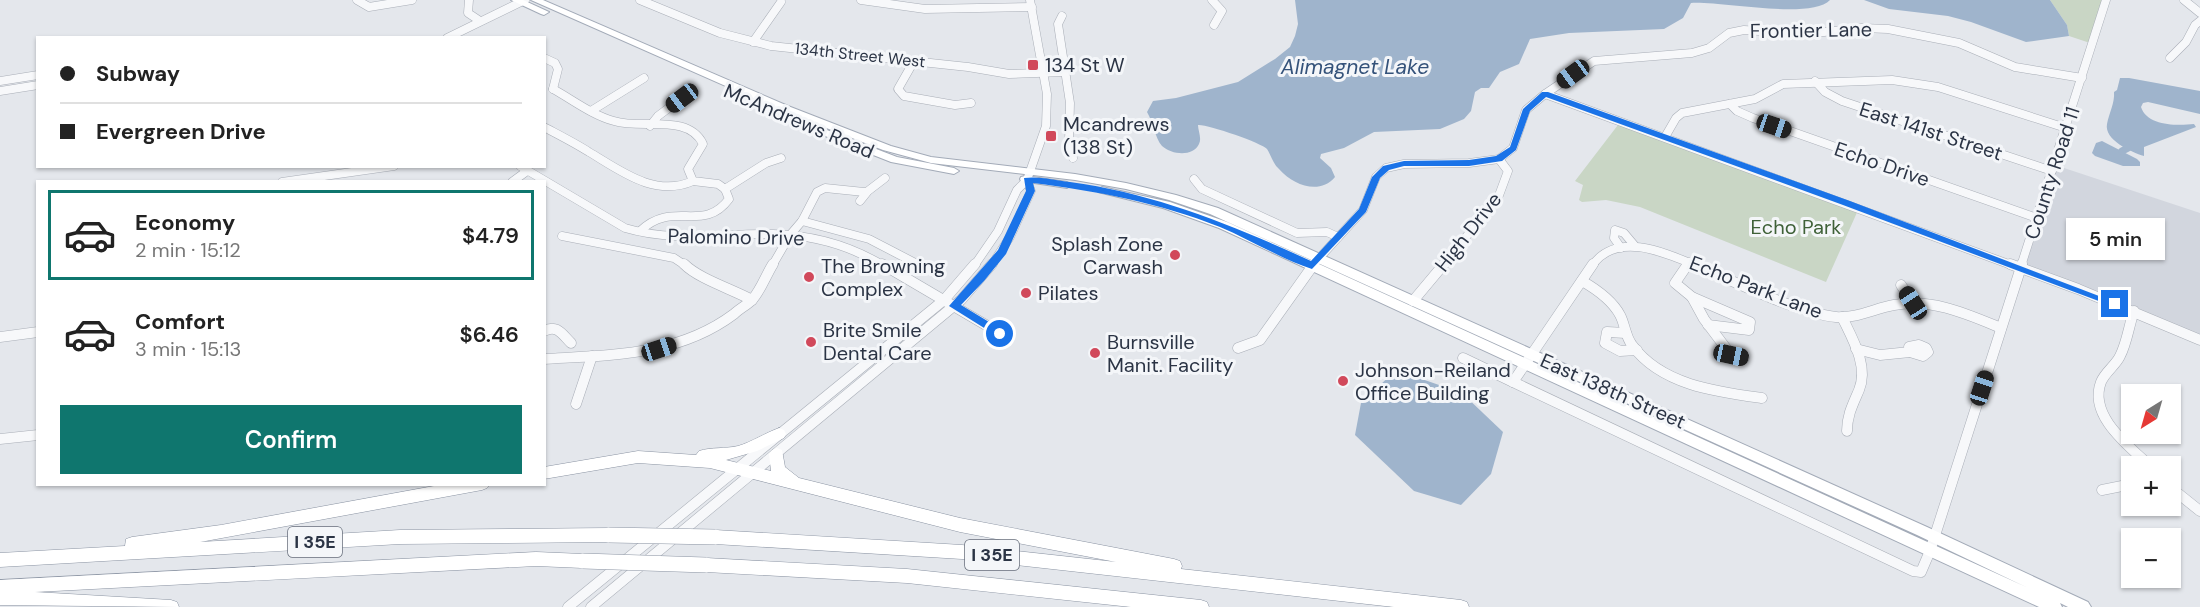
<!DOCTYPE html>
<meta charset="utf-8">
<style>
:root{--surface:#fff;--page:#f2f2f2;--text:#222;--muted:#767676;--line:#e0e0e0;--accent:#0f766e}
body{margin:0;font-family:"DM Sans",sans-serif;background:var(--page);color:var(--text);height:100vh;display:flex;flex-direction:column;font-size:22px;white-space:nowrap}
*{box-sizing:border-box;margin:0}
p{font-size:20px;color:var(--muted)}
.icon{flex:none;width:33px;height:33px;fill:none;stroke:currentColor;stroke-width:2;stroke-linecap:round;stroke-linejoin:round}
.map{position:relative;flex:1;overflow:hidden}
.sheet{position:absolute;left:36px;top:180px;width:510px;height:306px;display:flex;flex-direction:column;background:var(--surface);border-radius:0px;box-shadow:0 2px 4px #0004}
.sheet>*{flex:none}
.banner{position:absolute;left:36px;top:36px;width:510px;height:132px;border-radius:0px;box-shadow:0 2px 4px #0004;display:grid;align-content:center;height:132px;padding:0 24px;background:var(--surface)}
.needle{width:39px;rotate:217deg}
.tools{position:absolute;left:2121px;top:384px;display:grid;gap:12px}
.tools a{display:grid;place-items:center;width:60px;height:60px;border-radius:0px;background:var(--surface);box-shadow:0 2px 4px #0004;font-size:30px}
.end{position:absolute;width:27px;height:27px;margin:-14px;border:8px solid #1a73e8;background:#fff;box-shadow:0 0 0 3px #fff}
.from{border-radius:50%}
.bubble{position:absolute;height:42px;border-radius:0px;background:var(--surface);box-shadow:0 2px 4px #0004;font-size:20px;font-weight:600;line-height:42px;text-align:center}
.car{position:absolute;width:18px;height:36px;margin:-18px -9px;border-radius:8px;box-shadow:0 0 4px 2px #0007;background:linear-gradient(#222 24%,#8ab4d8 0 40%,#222 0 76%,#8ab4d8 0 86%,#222 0)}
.banner b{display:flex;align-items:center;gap:21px;height:57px;font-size:22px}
.banner b+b{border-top:2px solid var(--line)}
.banner i{width:15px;height:15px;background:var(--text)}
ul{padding:10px 0 0;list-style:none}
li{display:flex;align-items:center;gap:18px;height:90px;margin:0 12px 9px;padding:0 12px;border:3px solid transparent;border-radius:0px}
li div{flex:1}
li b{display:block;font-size:22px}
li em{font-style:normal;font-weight:600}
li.on{border-color:var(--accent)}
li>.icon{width:54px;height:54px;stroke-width:1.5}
.button{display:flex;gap:12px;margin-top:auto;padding:12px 24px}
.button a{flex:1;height:69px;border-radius:0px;background:var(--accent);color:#fff;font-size:24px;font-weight:600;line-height:69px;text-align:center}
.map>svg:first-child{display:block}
.built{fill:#d2d6de}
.green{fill:#c9d6c5}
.water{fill:#9fb4cc}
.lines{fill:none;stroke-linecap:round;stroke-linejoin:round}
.canal{stroke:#9fb4cc;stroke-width:7}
.minor-far1-casing{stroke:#a9aeb7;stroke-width:9}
.minor-casing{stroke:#a9aeb7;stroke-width:11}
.major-casing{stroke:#a3abb8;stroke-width:2}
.highway-casing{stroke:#8b94a3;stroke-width:1}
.minor-far1{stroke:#f7f8fa;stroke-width:8}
.minor{stroke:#f7f8fa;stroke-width:10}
.major{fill:#fff;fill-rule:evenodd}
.highway{fill:#fff;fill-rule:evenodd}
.highway-bridge-casing{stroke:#8b94a3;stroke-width:16;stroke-linecap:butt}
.highway-bridge{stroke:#fff;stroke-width:15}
.route{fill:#1a73e8}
.poi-dot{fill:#d1495b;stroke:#f4f6f9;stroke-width:2}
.labels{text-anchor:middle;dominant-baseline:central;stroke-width:6;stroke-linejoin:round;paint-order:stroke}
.far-street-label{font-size:16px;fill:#2b3445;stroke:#f4f6f9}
.shield{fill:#f4f6f9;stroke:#676e7b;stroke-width:1.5}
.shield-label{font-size:18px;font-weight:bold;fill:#2b3445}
.street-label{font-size:20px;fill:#2b3445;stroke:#f4f6f9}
.poi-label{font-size:20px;fill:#2b3445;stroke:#f4f6f9;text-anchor:start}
.park-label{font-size:20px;fill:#3f6138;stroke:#f4f6f9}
.water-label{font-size:21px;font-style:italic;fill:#34527a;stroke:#f4f6f9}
</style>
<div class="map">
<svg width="2200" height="607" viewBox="0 0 2200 607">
<rect width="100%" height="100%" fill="#e4e7ec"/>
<!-- built -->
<path class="built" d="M2055 165 2200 213V340L2021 268Z"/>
<!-- green -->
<g class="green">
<path d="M2050 0H2106L2093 44 2069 36 2067 25Z"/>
<path d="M1621 121 1859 208 1826 282 1640 207 1606 200 1582 202 1579 200 1583 185 1575 181Z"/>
</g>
<!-- water -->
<g class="water">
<path d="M1295 0H1830C1811 20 1721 1 1691 3L1683 18 1664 29 1569 33 1530 39 1519 64 1500 72 1489 88H1481L1475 92 1471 111 1464 119 1440 129 1374 132 1344 148 1321 154 1320 158 1331 168 1335 177C1320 195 1294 186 1279 169 1273 164 1271 155 1267 149 1262 143 1207 124 1198 125 1198 131 1202 138 1199 144 1193 157 1172 155 1162 146 1155 138 1153 122 1147 112L1153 101 1176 98 1238 82 1275 59 1290 47 1295 36 1298 24Z"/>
<path d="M1864 0H2050L2067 25 2069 36 2026 42 1971 22 1948 16 1889 9Z"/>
<path d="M2120 78H2129L2200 91V114L2148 102 2143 103 2141 107C2147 126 2177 126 2194 124L2196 127 2144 147V156C2131 152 2104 140 2107 124 2109 113 2115 103 2114 92L2117 90Z"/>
<path d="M2102 141 2137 159 2140 162V166H2123L2095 156 2092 153 2096 143Z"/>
<path d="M1396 370 1462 393 1503 432 1491 474 1461 505 1414 491 1355 435 1361 403Z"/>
</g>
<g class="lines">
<!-- canal -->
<path class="canal" d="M2122 151 2128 148"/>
<!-- minor-far1 casing -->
<g class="minor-far1-casing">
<g id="minor-far1">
<path d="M357 0 369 7 412 0"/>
<path d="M469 0 468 13 480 21"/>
<path d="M640 0 720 33 771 46 968 67 1009 74 1064 72"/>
<path d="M861 0 925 9 1032 7"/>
<path d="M1212 0 1222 11 1214 25"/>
<path d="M2184 0 2200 13"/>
<path d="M1062 16 1058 24 1070 103 1069 142 1073 158"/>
<path d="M447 38 525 0"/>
<path d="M753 42 781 2"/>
<path d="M544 58 555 63 558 69 553 89"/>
<path d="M2170 58 2186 42 2195 25 2200 21"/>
<path d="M914 61 898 89 904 96 955 105 971 103"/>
<path d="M0 81 38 75"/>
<path d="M1815 81 1825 92 1842 101 2052 171"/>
<path d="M553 89C573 100 592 115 614 121 642 130 688 113 703 144L688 169 693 181 718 184 725 189"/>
<path d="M0 91 38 85"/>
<path d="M1545 94 2014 266"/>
<path d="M1730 104 1737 111 1753 118 2037 218"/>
<path d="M591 111 644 78"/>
<path d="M650 126 658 116 682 98"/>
<path d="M544 127C559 135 575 143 589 152 621 171 655 198 693 181"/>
<path d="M1665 137 1676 118 1682 113 1755 99 1783 84 1892 80 1938 87 2066 128"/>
<path d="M520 166 625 228C675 243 723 233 773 234 812 235 851 246 884 266"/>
<path d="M1194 179 1202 189 1297 233 1327 232 1338 237"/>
<path d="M282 182 394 166"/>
<path d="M512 182 527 171"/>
<path d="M725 189 766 163 781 158"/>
<path d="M860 201 868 191 885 178"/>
<path d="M802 221 869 239 921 266"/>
<path d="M640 231C673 199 703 234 729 199L725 189"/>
<path d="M562 236 674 258 686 266"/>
<path d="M1621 248 1614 238 1615 230 1624 233 1635 246"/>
<path d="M772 266 790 235 802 221 817 192 825 188 864 192"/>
<path d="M974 266 998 231 1017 190 1027 180 1046 126 1047 94 1030 0"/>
<path d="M991 266 1010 237 1031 191 1027 180"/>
<path d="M1312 266 1363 210 1376 177 1386 168 1404 164 1469 163 1499 159 1513 148 1526 110 1545 94 1594 61 1692 53 1709 48 1729 33 1744 30 1805 34 1862 28 1888 29 1959 43 2015 67 2082 78"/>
<path d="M1442 266 1498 198 1508 171 1499 159"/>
<path d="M1592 266C1616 230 1666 253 1697 266"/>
<path d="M1687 266 1689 262"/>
<path d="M2021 266 2106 0"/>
</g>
</g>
<!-- minor casing -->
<g class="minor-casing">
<g id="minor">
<path d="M684 264C699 279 732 289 752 300"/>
<path d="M882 264 1008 338"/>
<path d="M918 264 924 267"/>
<path d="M1593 264 1513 382 1913 571 1921 572 1930 551 2022 264"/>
<path d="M1688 264 1675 283 1692 297 1750 322 1749 330 1708 325"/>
<path d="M1693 264C1732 280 1796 313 1836 317 1855 319 1876 308 1894 305 1932 298 1967 314 2001 328"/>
<path d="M2010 264 2078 289 2200 340"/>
<path d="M1582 281C1596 289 1612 300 1620 315 1625 324 1625 336 1632 345 1661 385 1717 392 1762 398"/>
<path d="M1901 285 1913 303"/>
<path d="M1692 297 1704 319 1731 355 1744 358"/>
<path d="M1413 301 1444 264"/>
<path d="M2134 311C2129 325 2127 343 2120 356 2116 365 2105 372 2101 382 2088 416 2129 446 2150 466"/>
<path d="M1842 317C1852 338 1869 366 1859 390 1853 404 1847 415 1847 431"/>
<path d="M544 331C557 324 562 334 571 343"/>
<path d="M1626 333 1607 332 1605 343 1620 351 1637 350"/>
<path d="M0 337 38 332"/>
<path d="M1919 345 1926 348 1928 352 1923 356 1910 352 1909 347Z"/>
<path d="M1238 348 1260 340 1314 264"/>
<path d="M1856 349 1880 355 1910 352"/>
<path d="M1463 358 1513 382"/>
<path d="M544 359C611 355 678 356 734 314 739 309 747 305 752 300 761 290 766 275 773 264"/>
<path d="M576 404 592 356"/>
<path d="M0 439 38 435"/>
<path d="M2170 487 2200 511"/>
<path d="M2102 490 2132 484"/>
<path d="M568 607 944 300 975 264"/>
<path d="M591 607 961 300 992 264"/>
</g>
</g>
<!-- major casing -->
<g class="major-casing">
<g id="major">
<path d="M511 0H523L549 12 544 15 541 14Z"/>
<path d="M531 0H543L788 106 891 146 931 157 1075 174 1126 183 1176 195 1218 208 1927 527 2088 602 2091 607H2068L2060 603 2062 607H2039L1219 228 1163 208 1098 192 1097 190 1102 187 1170 202 1227 222 2026 587 1917 535 1210 214 1169 200 1126 189 1075 180 931 163 883 150 780 110Z"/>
<path d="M819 127 897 157 954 168 959 171 954 174 891 162 815 132 814 130 815 128Z"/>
<path d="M1025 176 1067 182 1072 185 1067 188 1021 181 1020 179 1021 177Z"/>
</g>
</g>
<!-- highway casing -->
<g class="highway-casing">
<g id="highway">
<path d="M779 428 784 430 786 434 784 438 757 451 726 460 771 471 769 454 772 450 777 448 782 450 785 467 799 478 960 518 1174 559 1180 561 1182 566 1181 569 1461 600 1467 602 1469 607H1394L962 559 715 544 709 542 707 537 709 532 715 530 962 545 1116 562 960 532 710 468 638 463 544 479V467L638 451 696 455 699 451C711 447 725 449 738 446 752 442 765 433 779 428Z"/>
<path d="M445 484H490L487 488 482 490 200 542 400 530 609 528 615 530 617 535 615 540 609 542 400 544 0 567V553L125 546 126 539 132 537 221 525Z"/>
<path d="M536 552 583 554 589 556 591 561 589 566 583 568 536 566 35 592 171 600 177 602 179 607 0 605V580Z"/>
<path d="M706 558 907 569 1201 600 1207 602 1209 607H1131L907 583 706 572 700 570 698 565 700 560Z"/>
</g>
</g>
<!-- minor-far1 -->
<use href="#minor-far1" class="minor-far1"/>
<!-- minor -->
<use href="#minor" class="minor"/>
<!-- major -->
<use href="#major" class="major"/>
<!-- highway -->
<use href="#highway" class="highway"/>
<!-- highway-bridge casing -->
<g class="highway-bridge-casing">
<g id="highway-bridge">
<path d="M609 535 715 537"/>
<path d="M583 561 706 565"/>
</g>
</g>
<!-- highway-bridge -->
<use href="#highway-bridge" class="highway-bridge"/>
</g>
<!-- route -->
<path class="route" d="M1542 92H1548L1850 201 2120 304 2119 306H2112L1843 205 1546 97 1530 111 1516 150 1502 161 1469 166H1404L1389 170 1380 178 1366 212 1312 269C1281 259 1251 240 1220 227 1160 203 1097 191 1033 183L1035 191 1006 254 984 281 961 305 1004 331V336H997L949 306 998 250 1026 191 1024 178C1038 176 1055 180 1070 182 1157 194 1232 225 1311 261L1359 209 1372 177 1383 166 1404 161 1469 160 1496 156 1510 147 1523 109Z"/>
<!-- markers -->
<g class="poi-dot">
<rect x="1027" y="59" width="12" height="12" rx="3"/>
<rect x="1045" y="130" width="12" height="12" rx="3"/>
<circle cx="1175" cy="255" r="6"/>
<circle cx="809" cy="277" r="6"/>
<circle cx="1026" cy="293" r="6"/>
<circle cx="811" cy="342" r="6"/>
<circle cx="1095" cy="353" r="6"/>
<circle cx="1343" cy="381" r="6"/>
</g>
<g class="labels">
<!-- far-street labels -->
<g class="far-street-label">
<text transform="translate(860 55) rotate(6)">134th Street West</text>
</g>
<!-- shield labels -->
<g class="shield">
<rect x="288" y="527" width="54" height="30" rx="4.5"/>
<rect x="965" y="540" width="54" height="30" rx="4.5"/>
</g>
<g class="shield-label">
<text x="315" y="542">I 35E</text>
<text x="992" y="555">I 35E</text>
</g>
<!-- street labels -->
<g class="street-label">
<text transform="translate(1811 30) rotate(-1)">Frontier Lane</text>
<text transform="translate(799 121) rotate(23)">McAndrews Road</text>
<text transform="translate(1931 131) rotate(18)">East 141st Street</text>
<text transform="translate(1882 164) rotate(19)">Echo Drive</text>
<text transform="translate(2052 173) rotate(-72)">County Road 11</text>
<text transform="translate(1468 232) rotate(-52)">High Drive</text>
<text transform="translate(736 237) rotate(1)">Palomino Drive</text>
<text transform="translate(1756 287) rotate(21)">Echo Park Lane</text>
<text transform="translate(1613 391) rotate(24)">East 138th Street</text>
</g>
<!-- poi labels -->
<g class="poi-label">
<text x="1045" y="65">134 St W</text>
<text x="1063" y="124">Mcandrews<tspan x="1063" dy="23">(138 St)</tspan></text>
<text x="1163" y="244" text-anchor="end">Splash Zone<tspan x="1163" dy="23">Carwash</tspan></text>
<text x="821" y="266">The Browning<tspan x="821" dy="23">Complex</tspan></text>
<text x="1038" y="293">Pilates</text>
<text x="823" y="330">Brite Smile<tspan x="823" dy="23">Dental Care</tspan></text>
<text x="1107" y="342">Burnsville<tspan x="1107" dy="23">Manit. Facility</tspan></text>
<text x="1355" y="370">Johnson-Reiland<tspan x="1355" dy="23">Office Building</tspan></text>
</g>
<!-- park labels -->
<g class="park-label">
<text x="1796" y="227">Echo Park</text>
</g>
<!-- water labels -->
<g class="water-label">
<text x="1355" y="67">Alimagnet Lake</text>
</g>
</g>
</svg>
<div class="tools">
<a><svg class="needle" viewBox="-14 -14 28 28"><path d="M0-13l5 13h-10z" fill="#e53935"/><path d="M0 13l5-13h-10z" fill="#767676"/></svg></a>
<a>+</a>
<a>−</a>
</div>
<i class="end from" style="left:1000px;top:334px"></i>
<i class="end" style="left:2115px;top:304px"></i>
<div class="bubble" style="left:2066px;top:218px;width:99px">5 min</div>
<i class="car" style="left:1573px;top:74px;rotate:234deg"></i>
<i class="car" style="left:682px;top:98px;rotate:233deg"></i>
<i class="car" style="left:1774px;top:126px;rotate:109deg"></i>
<i class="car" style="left:1913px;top:303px;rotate:327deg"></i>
<i class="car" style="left:659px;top:349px;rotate:72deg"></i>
<i class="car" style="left:1731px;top:355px;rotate:102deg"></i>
<i class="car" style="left:1982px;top:388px;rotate:18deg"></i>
<div class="banner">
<b><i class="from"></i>Subway</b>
<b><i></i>Evergreen Drive</b>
</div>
<section class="sheet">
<ul>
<li class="on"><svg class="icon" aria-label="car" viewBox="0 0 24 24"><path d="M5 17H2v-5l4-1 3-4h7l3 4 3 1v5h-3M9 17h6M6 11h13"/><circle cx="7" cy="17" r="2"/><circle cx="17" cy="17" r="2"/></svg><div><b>Economy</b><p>2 min · 15:12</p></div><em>$4.79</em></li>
<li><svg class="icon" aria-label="car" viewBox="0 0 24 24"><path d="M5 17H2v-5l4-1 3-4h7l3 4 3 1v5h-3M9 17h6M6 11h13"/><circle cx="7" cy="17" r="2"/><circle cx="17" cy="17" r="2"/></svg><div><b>Comfort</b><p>3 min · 15:13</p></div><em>$6.46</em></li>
</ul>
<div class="button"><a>Confirm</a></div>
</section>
</div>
